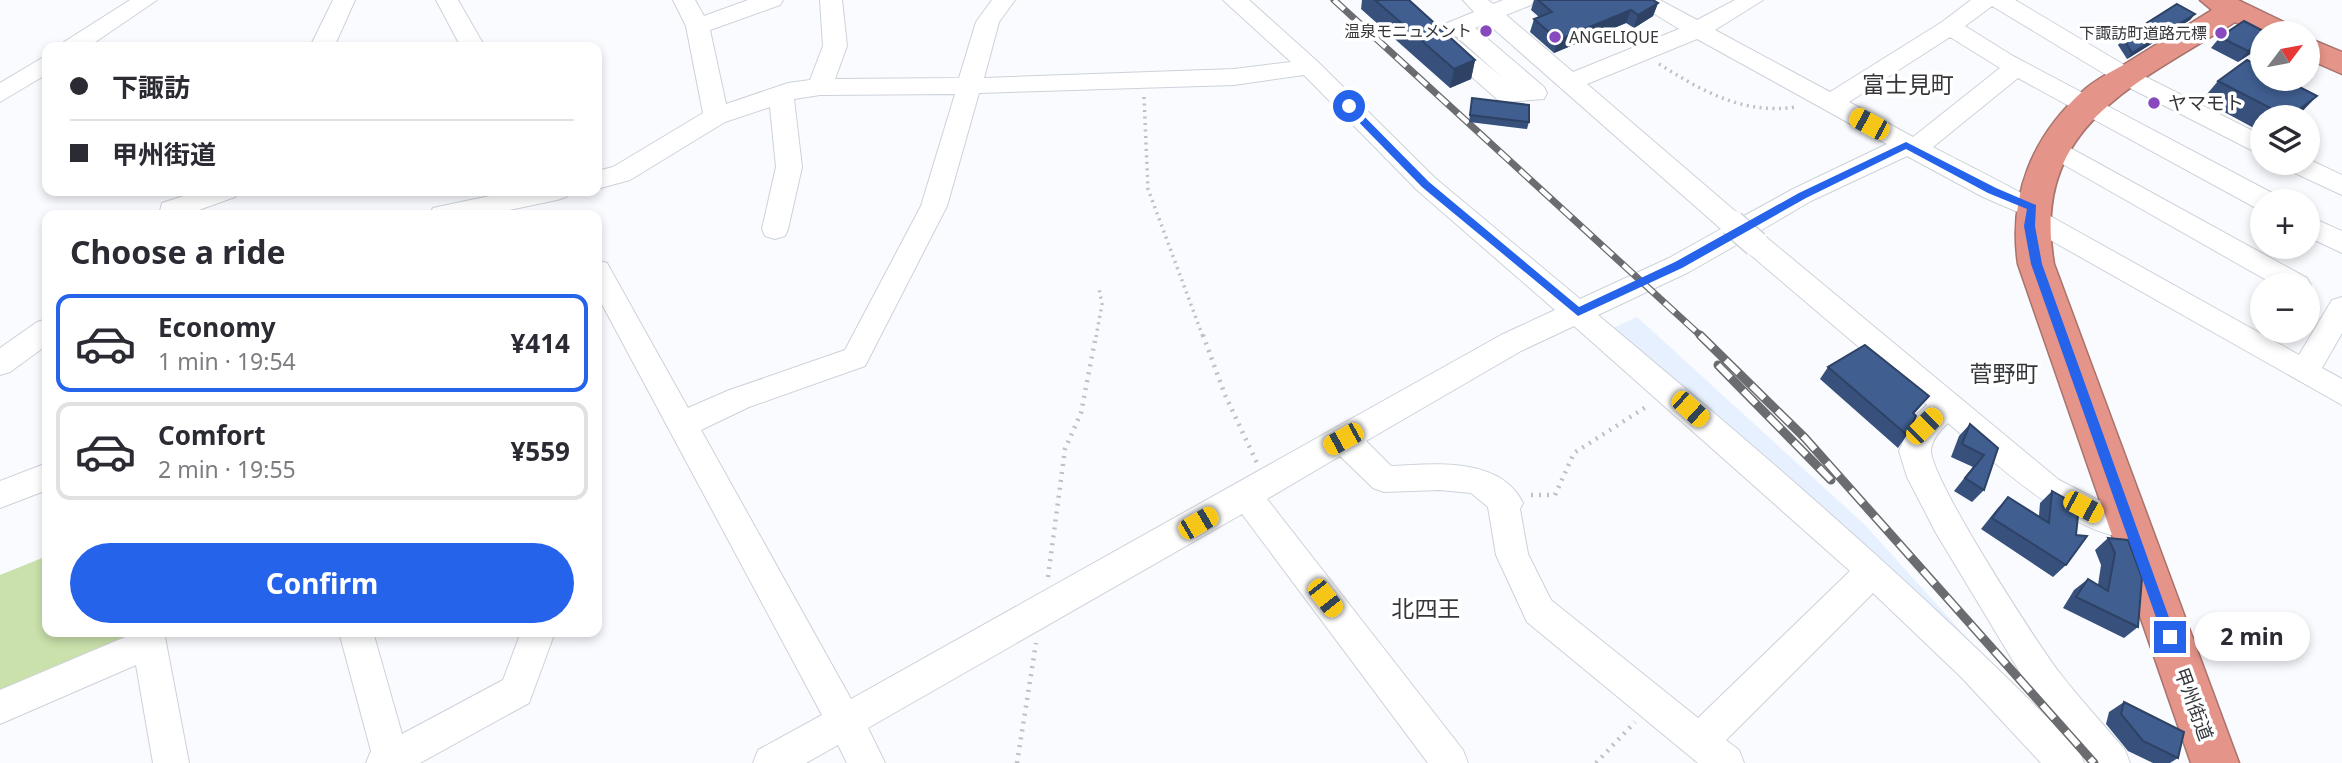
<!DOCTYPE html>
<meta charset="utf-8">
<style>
:root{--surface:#fff;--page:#f7f7f7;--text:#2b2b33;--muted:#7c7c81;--line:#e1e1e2;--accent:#2563eb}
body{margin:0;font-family:"Noto Sans","Noto Sans JP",sans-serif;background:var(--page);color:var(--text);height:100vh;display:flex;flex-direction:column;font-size:26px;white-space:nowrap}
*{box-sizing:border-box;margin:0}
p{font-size:23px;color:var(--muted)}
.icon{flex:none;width:38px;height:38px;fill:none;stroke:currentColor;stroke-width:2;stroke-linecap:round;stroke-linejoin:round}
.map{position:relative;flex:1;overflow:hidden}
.sheet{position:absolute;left:42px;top:210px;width:560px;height:427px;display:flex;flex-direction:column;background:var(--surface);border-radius:14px;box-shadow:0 4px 10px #0003}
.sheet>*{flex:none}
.hud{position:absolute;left:42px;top:42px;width:560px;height:154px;border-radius:14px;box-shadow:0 4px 10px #0003;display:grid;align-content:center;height:154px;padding:0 28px;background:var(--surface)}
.needle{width:46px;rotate:58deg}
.fabs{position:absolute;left:2250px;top:21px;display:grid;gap:14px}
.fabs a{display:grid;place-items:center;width:70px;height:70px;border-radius:50%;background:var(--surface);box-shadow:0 4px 10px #0003;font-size:35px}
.end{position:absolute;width:32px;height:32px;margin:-16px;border:9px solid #2563eb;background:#fff;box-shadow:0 0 0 4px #fff}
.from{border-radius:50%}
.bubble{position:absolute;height:49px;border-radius:24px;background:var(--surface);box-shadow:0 4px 10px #0003;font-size:23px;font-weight:700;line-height:49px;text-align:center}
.car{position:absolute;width:21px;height:42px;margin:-21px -10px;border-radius:9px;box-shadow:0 0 5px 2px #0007;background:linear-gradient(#f5c518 24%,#345 0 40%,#f5c518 0 76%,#345 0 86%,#f5c518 0)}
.hud b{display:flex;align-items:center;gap:24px;height:66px;font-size:26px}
.hud b+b{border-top:2px solid var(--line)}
.hud i{width:18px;height:18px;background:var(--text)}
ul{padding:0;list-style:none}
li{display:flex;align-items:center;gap:21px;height:98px;margin:0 14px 10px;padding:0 14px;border:4px solid var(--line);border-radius:14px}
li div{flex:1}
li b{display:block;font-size:26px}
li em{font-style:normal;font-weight:700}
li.on{border-color:var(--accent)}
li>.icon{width:63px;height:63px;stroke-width:1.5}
h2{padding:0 28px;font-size:32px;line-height:84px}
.action{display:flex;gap:14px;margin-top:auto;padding:14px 28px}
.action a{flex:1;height:80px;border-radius:42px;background:var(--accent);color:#fff;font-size:28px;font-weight:700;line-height:80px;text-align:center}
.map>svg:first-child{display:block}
.built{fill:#e7f0ff}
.green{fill:#cae1ab}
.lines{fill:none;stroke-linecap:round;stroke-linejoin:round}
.minor-casing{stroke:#cdd2da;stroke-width:2}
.highway-casing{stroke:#a7736d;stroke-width:3}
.path-far1{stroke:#bec0c3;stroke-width:3.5;stroke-dasharray:2 4.5;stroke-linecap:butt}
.path{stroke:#bec0c3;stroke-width:4.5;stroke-dasharray:2 6;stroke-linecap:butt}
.minor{fill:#fff;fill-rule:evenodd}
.highway{fill:#e59489;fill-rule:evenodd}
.rail-far1-casing{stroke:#6a6c6f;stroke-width:7}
.rail-casing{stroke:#6a6c6f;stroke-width:9}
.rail-far1{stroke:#fff;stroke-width:4.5;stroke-dasharray:14;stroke-linecap:butt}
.rail{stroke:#fff;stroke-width:6;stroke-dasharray:18;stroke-linecap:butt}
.minor-bridge-casing{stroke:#cdd2da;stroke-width:28;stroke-linecap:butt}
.minor-bridge{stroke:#fff;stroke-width:25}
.wall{fill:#37517c}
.shaded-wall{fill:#2d4265}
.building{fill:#405e90;stroke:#2d4265;stroke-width:2}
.route{fill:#2563eb}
.poi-dot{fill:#8849be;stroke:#fff;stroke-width:2.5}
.labels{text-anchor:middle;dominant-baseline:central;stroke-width:7;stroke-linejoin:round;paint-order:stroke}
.far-poi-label{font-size:16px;fill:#35373a;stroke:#fff;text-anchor:end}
.poi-label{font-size:19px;fill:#35373a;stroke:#fff;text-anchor:start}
.street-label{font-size:19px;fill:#35373a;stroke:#fff}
.quarter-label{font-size:23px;fill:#35373a;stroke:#fff}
</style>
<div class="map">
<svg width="2342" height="763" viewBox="0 0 2342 763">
<rect width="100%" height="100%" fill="#f9fbfe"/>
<!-- built -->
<path class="built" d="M1637 317 1865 525 1986 659 1611 329Z"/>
<!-- green -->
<path class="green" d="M47 556V632H136L137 638 0 703V575Z"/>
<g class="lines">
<!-- minor casing -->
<g class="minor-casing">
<g id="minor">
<path d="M130 0H157L88 47H60L64 42Z"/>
<path d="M333 0H355L334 47H310Z"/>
<path d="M436 0H458L485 47H461Z"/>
<path d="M673 0H695L704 16 748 0H783L780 5 710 30 726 104 788 83 810 80 823 46 820 0H842L847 46 835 79 959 78 976 22 992 0H1015L999 22 984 78 1234 69 1291 62 1223 0H1249L1318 62 1435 178 1580 299 1669 258 1721 229 1487 23 1475 28 1544 87 1547 93 1544 99 1507 102 1498 100 1430 40 1426 35 1430 30 1474 12 1463 0H1488L1493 4 1503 0H1534L1531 5 1506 15 1573 72 1679 29 1632 0H1660L1697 20 1735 0H1763L1715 30 1830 92 1942 22 1971 0H2015L2136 72 2263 136V156L2118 82 1992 6 1965 26 2013 56 2274 194 2278 201H2263V210L2256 208 2018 78 1933 147C1949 156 2041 201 2045 208L2043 212 2299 355 2332 300 2342 297V333L2322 368 2342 379V405L2022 224 2018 217 2020 213 1983 197 1907 156 1811 201 1753 235 1766 237 2059 480 2108 505 2142 515 2147 525 2142 535C2090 553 1986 455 1948 423 1940 430 1933 438 1931 449 1928 475 2038 645 2059 672 2080 699 2103 724 2125 750L2130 763H2089L2080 752 2084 763H2041L1962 678 1873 593 1726 740 1739 750 1744 763H1698L1527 622 1496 555 1488 507 1471 493 1440 490 1384 492 1373 488 1340 456 1267 499 1463 750 1468 763H1428L1242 514 868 728 885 763H847L838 745 806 763H753L758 750 822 715 597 295V260L607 263 688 408 727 391 845 350 921 206 955 94 820 95 794 99 802 167 788 229 785 236 775 239 765 236 762 229 776 167 770 107 725 122 630 180 597 189V171L613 167 703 113 686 26ZM1456 36 1503 78 1454 37ZM1950 37 2000 68 1913 137 1849 102ZM1697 39 1887 144 1793 189 1742 217 1587 84ZM1304 75 1417 190 1555 310 1501 335 851 699 701 430 749 407 865 366 947 206 979 93 1234 85ZM1745 240 1742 244 1746 251 1927 405 1914 417 1899 451 1907 477 1936 533 2033 694 2076 747C1926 593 1763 453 1598 315L1689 272ZM1574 326 1850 571 1698 718 1551 600 1528 554 1520 509 1523 503C1500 456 1434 464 1391 466L1366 441 1521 351Z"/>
<path d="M47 55V74L0 102V83Z"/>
<path d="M2054 139 2307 278 2311 285 2308 290V285H2275L2045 154 2041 148 2045 142Z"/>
<path d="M2308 159 2342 175V195L2286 169 2282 163H2308Z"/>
<path d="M199 191H239L235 197 185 215H159L162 203Z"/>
<path d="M514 191H570L566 197 557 200 485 215H429L433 208 442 206Z"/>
<path d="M2308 216 2342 231V253L2308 237Z"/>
<path d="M47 319V345L10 372 0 375V348L37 322Z"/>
<path d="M47 463V490L0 508V481Z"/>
<path d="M130 632H164L189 763H153L136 665 0 724V690L130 635Z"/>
<path d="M339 632H373L402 734 503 680 521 632H555L529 703 420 763H366L371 751Z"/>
</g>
</g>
<!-- highway casing -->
<g class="highway-casing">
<g id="highway">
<path d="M2200 0H2238L2292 26 2296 33H2263V36L2235 22C2137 84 2030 125 2054 264L2239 763H2191L2018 264C2008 196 2032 136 2084 90 2095 80 2111 72 2125 64 2154 46 2183 28 2212 10Z"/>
<path d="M2308 38 2342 52V74L2308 59Z"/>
</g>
</g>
<!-- path-far1 -->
<g class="path-far1">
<path d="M1659 64C1702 91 1744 115 1796 107"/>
<path d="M1144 97 1148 189 1203 337"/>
<path d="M1096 337 1102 304 1099 289"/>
</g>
<!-- path -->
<g class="path">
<path d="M1203 335 1225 395 1257 463"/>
<path d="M1531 495H1555L1574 453 1649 405"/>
<path d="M1048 577 1065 449 1081 413 1096 335"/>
<path d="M1017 763 1036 643"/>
<path d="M1596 763 1635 722"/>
</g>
<!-- minor -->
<use href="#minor" class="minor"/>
<!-- highway -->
<use href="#highway" class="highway"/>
<!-- rail-far1 casing -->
<g class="rail-far1-casing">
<path id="rail-far1" d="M1334 0 1702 337"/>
</g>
<!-- rail casing -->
<g class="rail-casing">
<g id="rail">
<path d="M1700 335 1805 438 2094 763"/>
<path d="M1718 365 1831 480"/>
</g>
</g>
<!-- rail-far1 -->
<use href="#rail-far1" class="rail-far1"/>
<!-- rail -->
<use href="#rail" class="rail"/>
<!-- minor-bridge casing -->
<g class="minor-bridge-casing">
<path id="minor-bridge" d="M1732 223 1756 244"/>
</g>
<!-- minor-bridge -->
<use href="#minor-bridge" class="minor-bridge"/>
</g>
<!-- wall -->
<g class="wall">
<path d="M1362 0H1409L1475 60 1471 79 1450 88 1361 9Z"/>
<path d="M1534 0H1653L1658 3 1653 16 1634 28 1626 23 1554 53 1530 32 1534 19 1539 17 1531 10Z"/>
<path d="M2195 14 2190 20 2127 59 2118 45 2123 38Z"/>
<path d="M2263 33V44L2261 47 2238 62 2211 48 2220 37Z"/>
<path d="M2218 81 2299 116 2297 117H2263V133L2202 100Z"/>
<path d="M1472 98 1529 122 1527 129 1469 122Z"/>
<path d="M1828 367 1929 396 1914 414 1907 435 1898 448 1820 379Z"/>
<path d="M1970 424 1998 448 1984 490 1972 502 1954 491 1973 467 1951 457 1959 436Z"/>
<path d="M2052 491 2066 565 2053 577 1981 529 1997 509 2008 497 2039 516 2040 503Z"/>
<path d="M2108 538 2128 540 2138 627 2124 638 2063 608 2074 590 2088 579 2098 585 2101 565 2095 550Z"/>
<path d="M2124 702 2178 758 2170 763H2153L2128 751 2106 724 2109 712Z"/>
</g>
<!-- shaded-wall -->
<g class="shaded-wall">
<path d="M1658 3 1653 16 1634 28 1638 15Z"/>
<path d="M1631 10 1626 23 1554 53 1558 40Z"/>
<path d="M2195 14 2190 20 2127 59 2132 53Z"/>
<path d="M2263 40V44L2261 47 2238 62 2248 51Z"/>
<path d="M1475 60 1471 79 1450 88 1454 69Z"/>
<path d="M2317 96 2297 117H2289Z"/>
</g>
<!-- building -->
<g class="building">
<path d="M1375 0H1409L1475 60 1454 69Z"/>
<path d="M1538 0H1653L1658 3 1638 15 1631 10 1558 40 1534 19 1552 12Z"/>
<path d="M2177 4 2195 14 2132 53 2123 38Z"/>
<path d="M2244 21 2267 33H2263V40L2248 51 2220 37Z"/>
<path d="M2247 60 2263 68V79H2284L2317 96 2289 117H2288L2218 81Z"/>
<path d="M1472 98 1529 105V122L1470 115Z"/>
<path d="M1865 345 1929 396 1913 413 1916 416 1907 435 1828 367Z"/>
<path d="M1970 424 1998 448 1984 490 1965 478 1984 455 1962 444Z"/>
<path d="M2052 491 2079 506 2076 535 2087 536 2066 565 1992 518 2008 497 2049 523Z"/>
<path d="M2108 538 2128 540 2142 578 2138 627 2076 597 2088 579 2108 591 2115 553Z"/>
<path d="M2124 702 2184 732 2178 758 2143 741 2121 714Z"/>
</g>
<!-- route -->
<path class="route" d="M1345 104H1352L1429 182 1579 307 1675 262 1799 193 1906 142 1996 188 2036 205 2035 226 2042 264 2176 637 2174 641 2170 643 2163 637 2031 264 2024 226 2027 209 1988 193 1906 149 1806 198 1682 268 1578 316 1422 187 1345 108Z"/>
<!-- markers -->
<g class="poi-dot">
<circle cx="1486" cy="31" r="7"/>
<circle cx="2221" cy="33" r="7"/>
<circle cx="1555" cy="37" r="7"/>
<circle cx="2154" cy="103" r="7"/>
</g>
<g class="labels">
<!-- far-poi labels -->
<g class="far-poi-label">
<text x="1472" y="31">温泉モニュメント</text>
<text x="2207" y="33">下諏訪町道路元標</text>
<text x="1569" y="37" text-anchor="start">ANGELIQUE</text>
</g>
<!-- poi labels -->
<g class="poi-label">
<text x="2168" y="103">ヤマモト</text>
</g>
<!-- street labels -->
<g class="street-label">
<text transform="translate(2194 704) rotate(70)">甲州街道</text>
</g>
<!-- quarter labels -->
<g class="quarter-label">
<text x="1908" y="84">富士見町</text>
<text x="2004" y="373">菅野町</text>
<text x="1426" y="608">北四王</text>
</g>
</g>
</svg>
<div class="fabs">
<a><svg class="needle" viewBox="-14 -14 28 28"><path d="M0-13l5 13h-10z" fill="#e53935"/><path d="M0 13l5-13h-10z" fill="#7c7c81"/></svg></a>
<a><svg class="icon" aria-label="layers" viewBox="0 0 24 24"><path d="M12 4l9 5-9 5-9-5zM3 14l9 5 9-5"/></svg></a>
<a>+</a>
<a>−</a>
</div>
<i class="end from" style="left:1349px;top:106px"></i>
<i class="end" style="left:2170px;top:637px"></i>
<div class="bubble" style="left:2194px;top:612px;width:116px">2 min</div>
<i class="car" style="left:1869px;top:124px;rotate:298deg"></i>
<i class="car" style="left:1690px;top:409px;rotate:132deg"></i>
<i class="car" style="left:1924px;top:426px;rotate:45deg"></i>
<i class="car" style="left:1343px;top:439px;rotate:241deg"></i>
<i class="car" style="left:2083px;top:507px;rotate:118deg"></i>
<i class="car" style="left:1198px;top:523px;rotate:60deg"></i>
<i class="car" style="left:1325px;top:598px;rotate:142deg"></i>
<div class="hud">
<b><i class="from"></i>下諏訪</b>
<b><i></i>甲州街道</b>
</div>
<section class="sheet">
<h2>Choose a ride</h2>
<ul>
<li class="on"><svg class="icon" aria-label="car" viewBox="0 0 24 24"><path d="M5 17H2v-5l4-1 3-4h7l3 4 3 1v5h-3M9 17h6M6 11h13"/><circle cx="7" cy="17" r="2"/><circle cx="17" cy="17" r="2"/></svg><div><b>Economy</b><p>1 min · 19:54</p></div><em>¥414</em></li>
<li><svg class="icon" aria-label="car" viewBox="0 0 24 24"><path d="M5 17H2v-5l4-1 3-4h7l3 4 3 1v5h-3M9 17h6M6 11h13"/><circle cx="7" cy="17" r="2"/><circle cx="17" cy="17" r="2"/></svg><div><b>Comfort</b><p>2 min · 19:55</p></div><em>¥559</em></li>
</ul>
<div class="action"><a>Confirm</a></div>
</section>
</div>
